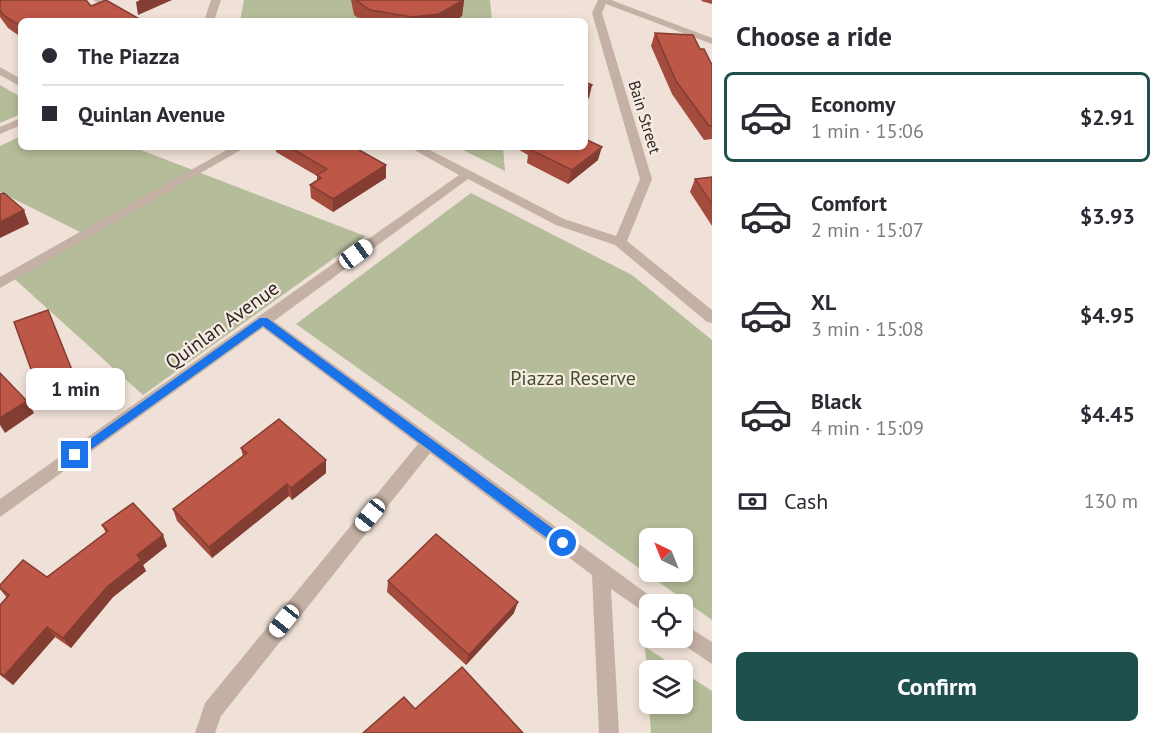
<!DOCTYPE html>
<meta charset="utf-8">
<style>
:root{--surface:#fff;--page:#f7f7f7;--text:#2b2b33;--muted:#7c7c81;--line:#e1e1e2;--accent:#1e504e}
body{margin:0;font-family:"PT Sans",sans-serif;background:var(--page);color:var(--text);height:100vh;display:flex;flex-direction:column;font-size:22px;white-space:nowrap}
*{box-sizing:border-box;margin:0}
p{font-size:20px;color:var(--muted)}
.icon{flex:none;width:33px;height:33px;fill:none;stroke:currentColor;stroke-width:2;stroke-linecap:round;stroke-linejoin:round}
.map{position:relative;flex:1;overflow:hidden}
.details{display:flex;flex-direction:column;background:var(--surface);width:450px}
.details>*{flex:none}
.hud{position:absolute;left:18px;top:18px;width:570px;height:132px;border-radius:9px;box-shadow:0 3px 9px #0003;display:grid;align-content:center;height:132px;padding:0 24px;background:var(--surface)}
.needle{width:39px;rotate:317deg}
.controls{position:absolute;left:639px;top:528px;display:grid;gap:12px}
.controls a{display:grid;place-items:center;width:54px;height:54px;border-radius:9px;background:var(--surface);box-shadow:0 3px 9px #0003;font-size:30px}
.end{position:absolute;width:27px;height:27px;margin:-14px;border:8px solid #1a73e8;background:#fff;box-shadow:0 0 0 3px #fff}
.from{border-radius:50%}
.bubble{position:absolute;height:42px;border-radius:9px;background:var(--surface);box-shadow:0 3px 9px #0003;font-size:20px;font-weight:700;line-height:42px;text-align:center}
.car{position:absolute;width:18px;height:36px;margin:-18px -9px;border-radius:8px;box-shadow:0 0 4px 2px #0007;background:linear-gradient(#fff 24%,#345 0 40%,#fff 0 76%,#345 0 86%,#fff 0)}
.hud b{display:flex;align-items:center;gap:21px;height:57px;font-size:22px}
.hud b+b{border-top:2px solid var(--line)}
.hud i{width:15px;height:15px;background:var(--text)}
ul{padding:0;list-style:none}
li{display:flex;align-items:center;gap:18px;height:90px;margin:0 12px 9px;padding:0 12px;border:3px solid transparent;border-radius:9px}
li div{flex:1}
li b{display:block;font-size:22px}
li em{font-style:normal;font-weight:700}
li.on{border-color:var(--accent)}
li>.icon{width:54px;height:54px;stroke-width:1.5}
h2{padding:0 24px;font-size:27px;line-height:72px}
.pay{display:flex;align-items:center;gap:15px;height:66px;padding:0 24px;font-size:22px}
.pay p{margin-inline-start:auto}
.primary-button{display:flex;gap:12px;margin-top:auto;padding:12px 24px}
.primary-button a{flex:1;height:69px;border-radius:9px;background:var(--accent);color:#fff;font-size:24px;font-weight:700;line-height:69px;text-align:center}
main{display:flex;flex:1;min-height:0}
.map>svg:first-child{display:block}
.green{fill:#b4bc99;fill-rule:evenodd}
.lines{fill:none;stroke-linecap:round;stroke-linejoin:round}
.minor{fill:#c5b0a5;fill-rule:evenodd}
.wall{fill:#a34b3d}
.shaded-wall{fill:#843d32}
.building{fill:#bd5747;stroke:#843d32;stroke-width:1.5}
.route{fill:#1a73e8}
.labels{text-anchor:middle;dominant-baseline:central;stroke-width:4.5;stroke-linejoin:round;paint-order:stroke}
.far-street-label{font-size:16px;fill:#322825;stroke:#f7ece3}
.street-label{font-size:20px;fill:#322825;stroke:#f7ece3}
.park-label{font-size:20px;fill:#454e2b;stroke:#f7ece3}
</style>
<main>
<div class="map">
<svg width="712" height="733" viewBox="0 0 712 733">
<rect width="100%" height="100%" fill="#efe1d7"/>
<!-- green -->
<g class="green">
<path d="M244 0H490L492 21H240Z"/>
<path d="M0 85 21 97V114L0 123Z"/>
<path d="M21 136V147H133L365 236 143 395 8 273 80 232 0 192V146Z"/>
<path d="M457 147H503L505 171Z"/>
<path d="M471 193 632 275 712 340V620L296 324ZM650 538H682V572H650Z"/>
<path d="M645 647 681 670H650V704H682L683 672 712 691V733H651Z"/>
</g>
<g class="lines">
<!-- minor -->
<g class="minor">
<path d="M93 0H105L140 21H128Z"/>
<path d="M211 0H221L214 21H204Z"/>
<path d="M598 0H611L712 38V44L606 4 602 13 652 179 627 241 712 310V323L707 322 615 245 556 225 468 179 274 321 657 601 658 604H650V616L611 589 619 733H599L592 575 430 453 221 716 215 733H195L205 703 418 444 263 328 0 517V499L459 175 409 147H424L564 219 616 236 640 179 592 13Z"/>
<path d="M0 67 21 79V87L0 75Z"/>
<path d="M21 118V125L0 134V127Z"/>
<path d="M232 147H246L0 288V277Z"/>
<path d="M682 623 712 642V664L675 639 682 638Z"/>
</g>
</g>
<!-- wall -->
<g class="wall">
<path d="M0 0 91 6 21 21V37L8 28 0 17Z"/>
<path d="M351 0H464L462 16 454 21H362L354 15Z"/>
<path d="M702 0H712V4L701 1Z"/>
<path d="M655 33 700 49 712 65V139L704 140 672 94 651 46Z"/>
<path d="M276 147H354L386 165V178L333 212 311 198 310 185 317 180V176L276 152Z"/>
<path d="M514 147H585L598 160 568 184 527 163 528 155Z"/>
<path d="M712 177V226L690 192 695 179Z"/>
<path d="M241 448 326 460V473L292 500 289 496 212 558 177 521 173 509 243 457Z"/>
<path d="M102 525 167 546 143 565 146 571 113 597 71 648 55 637 13 685 0 675V605L7 598 0 589V585L47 577 106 533Z"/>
<path d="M388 581 514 613 466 665 387 592Z"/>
</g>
<!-- shaded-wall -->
<g class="shaded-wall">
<path d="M140 0H172L138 15 136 2Z"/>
<path d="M463 0H464L462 16 454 21H412V17Z"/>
<path d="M592 85 589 98 585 101V90Z"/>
<path d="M602 147 598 160 568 184 572 170Z"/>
<path d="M386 165V178L333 212V199Z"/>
<path d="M24 210 29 224 0 238V222Z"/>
<path d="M48 310 77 383 42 396 36 383Z"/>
<path d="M27 401 34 413 5 433 0 425V418Z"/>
<path d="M326 460V473L292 500 291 488Z"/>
<path d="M287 484 289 496 212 558 209 547Z"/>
<path d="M163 535 167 546 143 565 146 571 113 597 71 648 63 638 107 587 137 555Z"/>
<path d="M518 602 514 613 466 665 469 655Z"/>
<path d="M47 627 55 637 13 685 4 676Z"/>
</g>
<!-- building -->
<g class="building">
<path d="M0 0H86L91 6 106 0 143 21H21V25H19L3 15 0 10Z"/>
<path d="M356 0H463L439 14 412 17 370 10Z"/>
<path d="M655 33 693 35 700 49H704L712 65V126H709L676 81Z"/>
<path d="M585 82 592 85 585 90Z"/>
<path d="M585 139 602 147 572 170 529 149 533 147H585Z"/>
<path d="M289 147H354L386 165 333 199 310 185 321 178 317 175 327 169Z"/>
<path d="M712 177V204L695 179Z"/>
<path d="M4 193 24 210 0 222V194Z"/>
<path d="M48 310 72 370 36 383 14 322Z"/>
<path d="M0 373 27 401 0 418Z"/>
<path d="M279 419 326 460 291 488 287 484 209 547 173 509 247 453 241 448Z"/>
<path d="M133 503 163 535 137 555 141 560 107 587 63 638 47 627 4 676 0 673V605L9 595 0 588V585L23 560 47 577 108 531 102 525Z"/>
<path d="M436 534 518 602 469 655 388 581Z"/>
<path d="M462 667 523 733H363L404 697 415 709Z"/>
</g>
<!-- route -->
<path class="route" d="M260 318H267L567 539V547H559L263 326 79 458H72V452Z"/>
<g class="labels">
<!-- far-street labels -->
<g class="far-street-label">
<text transform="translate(645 117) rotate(73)">Bain Street</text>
</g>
<!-- street labels -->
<g class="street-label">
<text transform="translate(222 325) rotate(-36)">Quinlan Avenue</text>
</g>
<!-- park labels -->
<g class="park-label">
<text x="573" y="378">Piazza Reserve</text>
</g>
</g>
</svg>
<div class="controls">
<a><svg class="needle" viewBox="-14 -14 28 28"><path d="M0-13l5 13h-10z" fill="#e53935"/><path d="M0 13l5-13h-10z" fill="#7c7c81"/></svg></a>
<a><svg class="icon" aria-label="locate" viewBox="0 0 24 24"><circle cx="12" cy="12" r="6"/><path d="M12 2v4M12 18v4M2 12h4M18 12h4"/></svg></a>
<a><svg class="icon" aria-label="layers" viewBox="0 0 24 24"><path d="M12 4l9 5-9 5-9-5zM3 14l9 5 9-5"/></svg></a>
</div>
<i class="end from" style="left:563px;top:543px"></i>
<i class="end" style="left:75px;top:455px"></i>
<div class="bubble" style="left:26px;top:368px;width:99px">1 min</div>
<i class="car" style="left:356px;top:254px;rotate:54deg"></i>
<i class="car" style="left:370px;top:515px;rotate:219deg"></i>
<i class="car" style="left:284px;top:621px;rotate:219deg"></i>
<div class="hud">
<b><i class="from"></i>The Piazza</b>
<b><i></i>Quinlan Avenue</b>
</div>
</div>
<section class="details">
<h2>Choose a ride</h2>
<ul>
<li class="on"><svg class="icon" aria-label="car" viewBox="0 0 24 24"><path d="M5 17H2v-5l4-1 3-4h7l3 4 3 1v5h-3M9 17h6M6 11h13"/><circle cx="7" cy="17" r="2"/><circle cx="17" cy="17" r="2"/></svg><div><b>Economy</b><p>1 min · 15:06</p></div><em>$2.91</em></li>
<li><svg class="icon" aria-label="car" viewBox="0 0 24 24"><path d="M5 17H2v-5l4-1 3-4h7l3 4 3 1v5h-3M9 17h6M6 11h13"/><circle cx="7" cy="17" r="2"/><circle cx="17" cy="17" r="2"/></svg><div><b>Comfort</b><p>2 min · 15:07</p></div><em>$3.93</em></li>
<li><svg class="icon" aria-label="car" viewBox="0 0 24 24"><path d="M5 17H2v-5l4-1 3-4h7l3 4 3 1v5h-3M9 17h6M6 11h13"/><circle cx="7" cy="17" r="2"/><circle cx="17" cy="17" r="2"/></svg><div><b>XL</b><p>3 min · 15:08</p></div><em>$4.95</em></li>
<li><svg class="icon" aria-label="car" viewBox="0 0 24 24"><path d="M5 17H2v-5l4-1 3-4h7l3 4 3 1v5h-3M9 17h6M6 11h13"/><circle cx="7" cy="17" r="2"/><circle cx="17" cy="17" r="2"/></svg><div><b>Black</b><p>4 min · 15:09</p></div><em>$4.45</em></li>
</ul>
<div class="pay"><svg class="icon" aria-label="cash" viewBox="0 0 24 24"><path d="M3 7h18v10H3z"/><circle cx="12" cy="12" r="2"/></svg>Cash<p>130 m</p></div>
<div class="primary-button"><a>Confirm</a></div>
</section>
</main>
